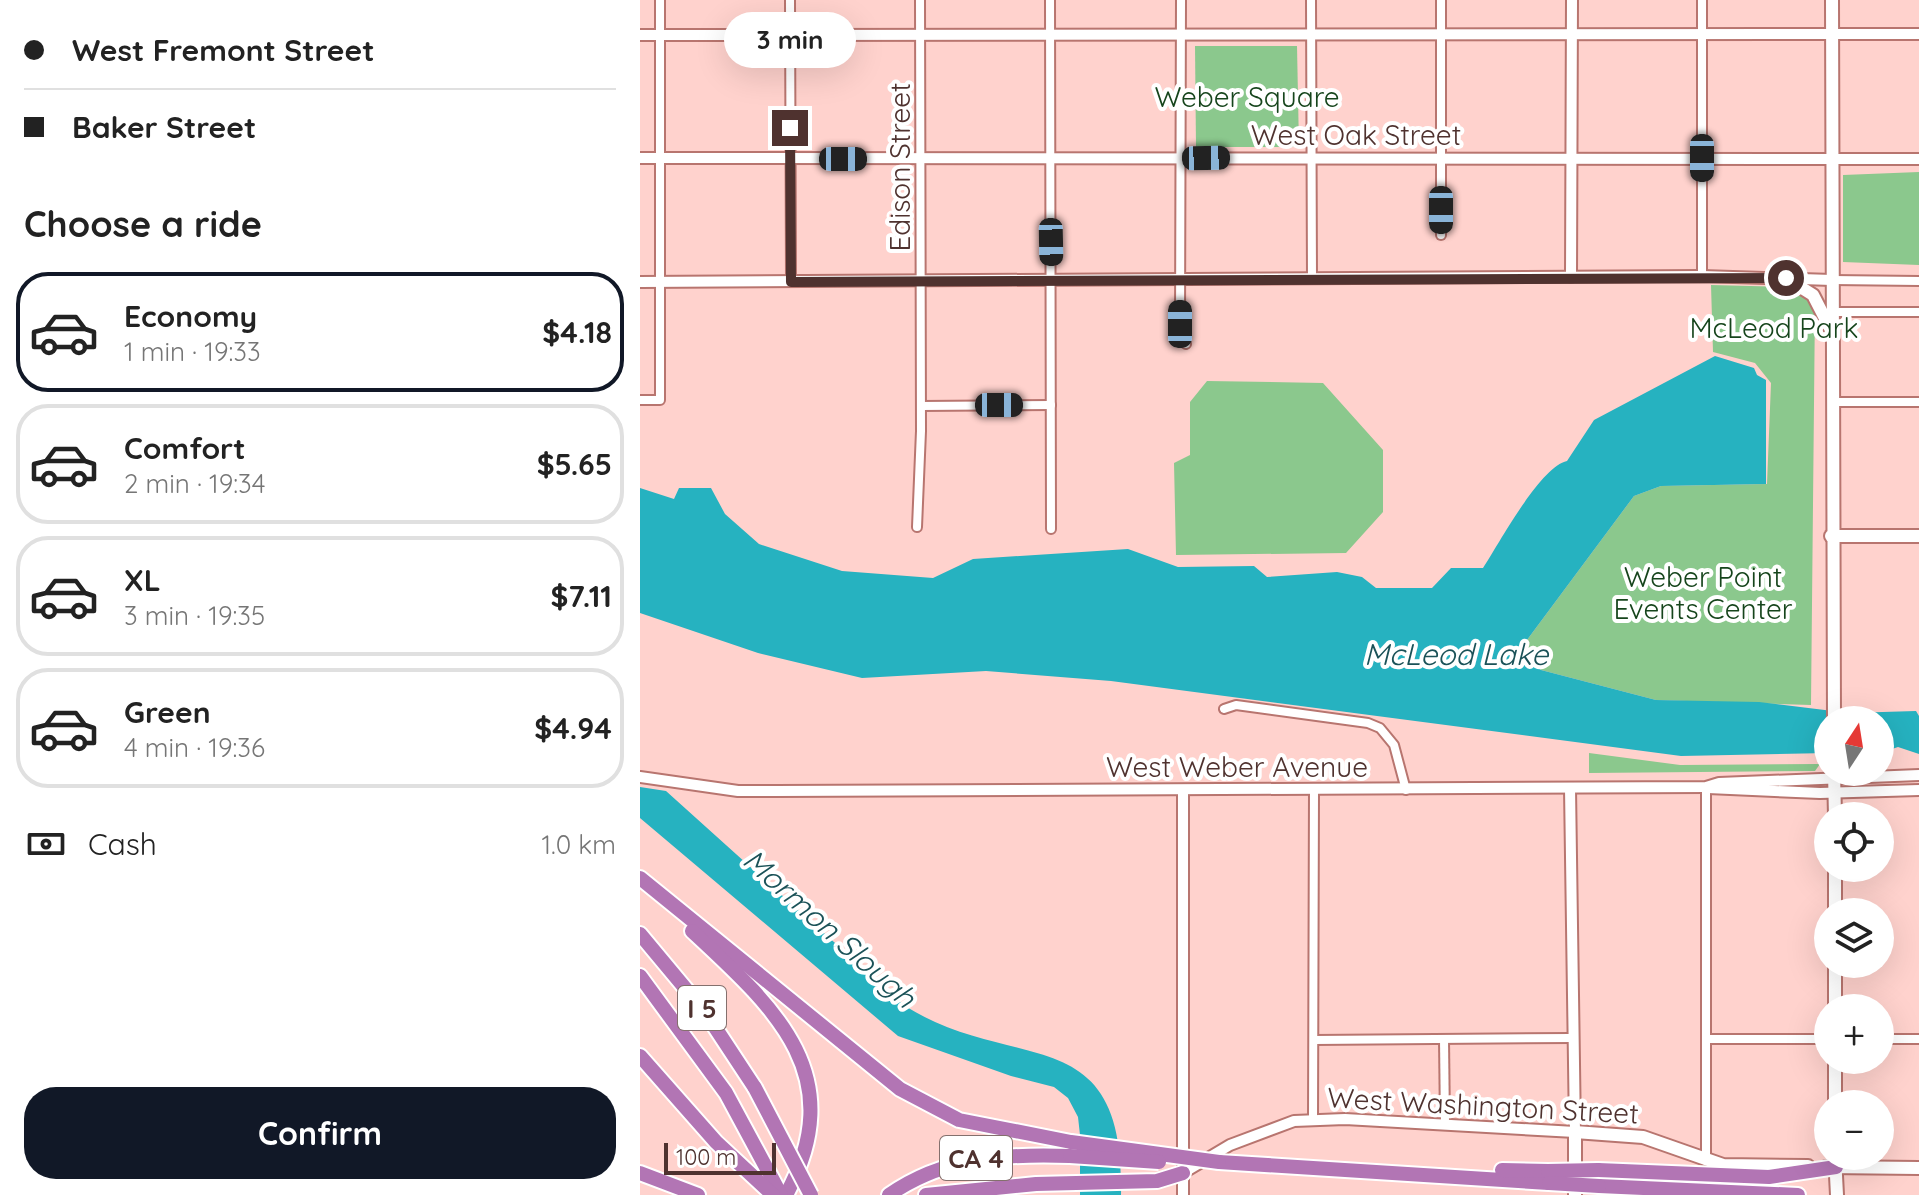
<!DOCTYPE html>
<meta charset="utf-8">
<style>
:root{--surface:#fff;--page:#f2f2f2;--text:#222;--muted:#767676;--line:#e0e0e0;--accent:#111827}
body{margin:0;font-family:Quicksand,sans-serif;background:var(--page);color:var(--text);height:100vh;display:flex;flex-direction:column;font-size:30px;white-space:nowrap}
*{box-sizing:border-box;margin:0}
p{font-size:26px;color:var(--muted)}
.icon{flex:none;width:44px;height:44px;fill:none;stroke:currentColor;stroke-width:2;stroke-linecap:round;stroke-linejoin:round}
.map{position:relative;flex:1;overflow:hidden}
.side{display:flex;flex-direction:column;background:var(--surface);width:640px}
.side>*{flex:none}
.top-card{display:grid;align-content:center;height:176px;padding:0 24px;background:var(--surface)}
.needle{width:52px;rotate:12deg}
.tools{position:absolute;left:1174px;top:706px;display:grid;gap:16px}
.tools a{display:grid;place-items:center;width:80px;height:80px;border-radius:50%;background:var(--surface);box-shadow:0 8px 32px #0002;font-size:40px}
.scale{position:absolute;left:24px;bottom:20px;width:112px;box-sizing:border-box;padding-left:8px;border:4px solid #4f322f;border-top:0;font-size:22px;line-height:28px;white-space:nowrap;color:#4f322f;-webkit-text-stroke:6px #fff;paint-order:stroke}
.end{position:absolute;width:36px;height:36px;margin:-18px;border:10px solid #4f322f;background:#fff;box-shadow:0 0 0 4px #fff}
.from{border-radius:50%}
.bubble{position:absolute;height:56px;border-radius:28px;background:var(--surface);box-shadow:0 8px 32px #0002;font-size:26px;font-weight:700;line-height:56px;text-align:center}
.car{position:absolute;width:24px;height:48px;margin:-24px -12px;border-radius:10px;box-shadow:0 0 6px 2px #0007;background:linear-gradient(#222 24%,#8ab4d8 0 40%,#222 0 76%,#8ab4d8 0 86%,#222 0)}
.top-card b{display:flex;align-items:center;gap:28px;height:76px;font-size:30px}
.top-card b+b{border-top:2px solid var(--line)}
.top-card i{width:20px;height:20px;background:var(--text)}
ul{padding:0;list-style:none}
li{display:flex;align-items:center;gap:24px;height:120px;margin:0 16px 12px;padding:0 8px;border:4px solid var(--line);border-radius:32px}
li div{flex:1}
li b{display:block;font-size:30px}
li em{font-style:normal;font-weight:700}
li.active{border-color:var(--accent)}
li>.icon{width:72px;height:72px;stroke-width:1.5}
h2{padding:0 24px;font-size:36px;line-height:96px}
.pay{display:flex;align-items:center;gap:20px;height:88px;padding:0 24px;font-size:30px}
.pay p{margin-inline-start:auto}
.action{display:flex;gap:16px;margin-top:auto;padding:16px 24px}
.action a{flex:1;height:92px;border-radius:32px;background:var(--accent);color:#fff;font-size:32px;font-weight:700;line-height:92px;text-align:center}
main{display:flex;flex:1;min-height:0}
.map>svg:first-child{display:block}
.green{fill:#8bc88d}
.water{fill:#26b2c0}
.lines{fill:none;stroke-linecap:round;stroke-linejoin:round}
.minor-casing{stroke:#b8756f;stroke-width:12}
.tertiary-casing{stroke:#b8756f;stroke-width:14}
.secondary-casing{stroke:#b8756f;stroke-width:16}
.motorway-casing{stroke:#fff;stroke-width:18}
.minor{stroke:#fff;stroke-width:8}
.tertiary{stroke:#fff;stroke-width:10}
.secondary{stroke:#fff;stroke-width:12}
.motorway{stroke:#b275b4;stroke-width:14}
.motorway-bridge-casing{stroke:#fff;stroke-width:18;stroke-linecap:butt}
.motorway-bridge{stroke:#b275b4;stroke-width:14}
.route{stroke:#4f322f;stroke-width:10}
.labels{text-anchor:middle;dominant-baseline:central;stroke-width:8;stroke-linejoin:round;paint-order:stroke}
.shield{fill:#fff;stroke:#84706d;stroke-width:2}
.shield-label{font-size:26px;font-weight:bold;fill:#4f322f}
.park-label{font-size:28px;fill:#16451c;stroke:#fff}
.street-label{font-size:28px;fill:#4f322f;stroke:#fff}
.water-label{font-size:30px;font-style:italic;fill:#1b5258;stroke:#fff}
</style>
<main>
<section class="side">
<div class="top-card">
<b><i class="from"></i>West Fremont Street</b>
<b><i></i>Baker Street</b>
</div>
<h2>Choose a ride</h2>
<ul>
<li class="active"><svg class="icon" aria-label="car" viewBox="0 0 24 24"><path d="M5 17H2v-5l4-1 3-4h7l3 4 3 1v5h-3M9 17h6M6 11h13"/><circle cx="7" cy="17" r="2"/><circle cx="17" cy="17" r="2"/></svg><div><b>Economy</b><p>1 min · 19:33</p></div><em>$4.18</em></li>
<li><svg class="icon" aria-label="car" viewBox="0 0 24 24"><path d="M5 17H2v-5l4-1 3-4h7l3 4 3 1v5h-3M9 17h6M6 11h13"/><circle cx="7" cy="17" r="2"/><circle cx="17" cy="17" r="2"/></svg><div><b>Comfort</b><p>2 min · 19:34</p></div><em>$5.65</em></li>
<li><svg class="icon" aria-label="car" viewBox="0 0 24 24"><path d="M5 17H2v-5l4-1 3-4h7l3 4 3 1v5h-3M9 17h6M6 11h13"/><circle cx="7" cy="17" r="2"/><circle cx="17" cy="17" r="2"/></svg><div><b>XL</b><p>3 min · 19:35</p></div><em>$7.11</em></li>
<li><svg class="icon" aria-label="car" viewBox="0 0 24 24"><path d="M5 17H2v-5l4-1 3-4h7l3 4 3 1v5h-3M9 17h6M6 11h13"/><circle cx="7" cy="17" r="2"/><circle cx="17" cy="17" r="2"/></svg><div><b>Green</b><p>4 min · 19:36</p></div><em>$4.94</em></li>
</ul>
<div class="pay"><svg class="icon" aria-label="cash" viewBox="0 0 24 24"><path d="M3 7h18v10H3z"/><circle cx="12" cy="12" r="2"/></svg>Cash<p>1.0 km</p></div>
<div class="action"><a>Confirm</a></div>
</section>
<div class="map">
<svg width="1279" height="1195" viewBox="0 0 1279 1195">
<rect width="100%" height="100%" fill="#ffd2cd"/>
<!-- green -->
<g class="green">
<path d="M555 46H657L659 147H556Z"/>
<path d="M1279 172V265L1203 262V175Z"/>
<path d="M1071 285 1151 287 1175 303 1171 705 1016 700 901 670C889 663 884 654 887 640L994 496 1021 486 1127 484 1131 383 1115 363 1073 352Z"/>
<path d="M567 381 683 383 743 450V512L706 553 536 555 534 463 550 455V402Z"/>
<path d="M949 753 1040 765 1180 764 1175 771 949 773Z"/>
</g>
<!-- water -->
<g class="water">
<path d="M1075 356 1114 368 1117 375 1126 380V484L1021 486 994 496 887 640V658L901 670 1016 700 1119 702 1209 713 1276 711 1279 716V754L1258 747 1240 753V720H1188V753L1041 756 471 681 346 671 222 678 118 653 0 613V488L34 499 39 488H71L85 514 119 544 202 571 293 578 333 559 488 549 538 567 614 566 627 577 697 572 722 577 736 588H792L811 568H843C860 542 900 467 927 461L954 420Z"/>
<path d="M0 787 26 791 265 1006C375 1075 485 1016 481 1195H440V1135L438 1117 428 1098 414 1087 371 1076 258 1036 0 818Z"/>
</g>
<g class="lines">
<!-- minor casing -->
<g class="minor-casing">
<g id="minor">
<path d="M150 0 151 282"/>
<path d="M410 0 411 529"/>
<path d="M541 0 540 324 546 344"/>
<path d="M671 0 672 278"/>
<path d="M1062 0V276"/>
<path d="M801 235V0"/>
<path d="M1192 280 1279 281"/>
<path d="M1192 312H1279"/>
<path d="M0 400H20V0"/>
<path d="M1192 402H1279"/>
<path d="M281 406 411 405"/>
<path d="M277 527 281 431 280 0"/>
<path d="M584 709 596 705 728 723 740 728 754 745 766 790"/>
<path d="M804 1039 805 1125"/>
<path d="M1068 1039H1188"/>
<path d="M1240 1039H1279"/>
<path d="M674 1040 932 1038"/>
<path d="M673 1119 674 790"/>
<path d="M1066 1161V787"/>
</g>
</g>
<!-- tertiary casing -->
<g class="tertiary-casing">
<g id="tertiary">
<path d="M0 35 1279 34"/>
<path d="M0 158 1279 159"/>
<path d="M931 277 932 0"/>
<path d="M0 282 1062 276 1192 280"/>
<path d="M0 777 98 791H136L1066 787 1079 783 1279 775"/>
<path d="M1068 788 1180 793 1279 790"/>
<path d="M543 1173 590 1145 654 1121 705 1119 935 1132 930 788"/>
<path d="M543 1195V790"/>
</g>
</g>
<!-- secondary casing -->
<g class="secondary-casing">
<g id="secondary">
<path d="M1192 0 1194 720"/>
<path d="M1146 278 1173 295 1190 328"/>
<path d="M1191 536H1279"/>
<path d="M1194 772 1195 816"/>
<path d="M1195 912V868"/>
<path d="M1195 964V1008"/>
<path d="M1195 1060V1104"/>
<path d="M1195 1156 1197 1195"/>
<path d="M1186 1167 1279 1168"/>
<path d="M935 1195V1132L1003 1137 1083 1165 1168 1166"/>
</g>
</g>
<!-- motorway casing -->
<g class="motorway-casing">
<g id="motorway">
<path d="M0 878 260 1089 319 1120 431 1142"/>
<path d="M52 931C135 1008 211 1075 146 1195"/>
<path d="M0 934 65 1012 115 1088"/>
<path d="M0 976 86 1093 141 1195"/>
<path d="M0 1056 76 1142 133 1195"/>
<path d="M579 1162 909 1183"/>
<path d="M862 1170 908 1171"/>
<path d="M958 1170 1129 1177 1196 1167"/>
<path d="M0 1173 58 1195"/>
<path d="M959 1186 1158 1195"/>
<path d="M249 1195C305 1156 364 1154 430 1156"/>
<path d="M286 1195 396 1184 517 1181 543 1173"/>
</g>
</g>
<!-- minor -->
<use href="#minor" class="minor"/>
<!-- tertiary -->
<use href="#tertiary" class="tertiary"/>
<!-- secondary -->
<use href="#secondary" class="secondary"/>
<!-- motorway -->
<use href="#motorway" class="motorway"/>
<!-- motorway-bridge casing -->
<g class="motorway-bridge-casing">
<g id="motorway-bridge">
<path d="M115 1088 171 1195"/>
<path d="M431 1142 579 1162"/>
<path d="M430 1156 519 1162"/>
<path d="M908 1171 958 1170"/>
<path d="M909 1183 959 1186"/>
</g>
</g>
<!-- motorway-bridge -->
<use href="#motorway-bridge" class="motorway-bridge"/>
</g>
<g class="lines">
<!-- route -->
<path class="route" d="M150 128 151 282 1146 278"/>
</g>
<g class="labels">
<!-- shield labels -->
<g class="shield">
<rect x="38" y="986" width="48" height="44" rx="6"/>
<rect x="300" y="1136" width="72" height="44" rx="6"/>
</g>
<g class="shield-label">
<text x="62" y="1008">I 5</text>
<text x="336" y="1158">CA 4</text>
</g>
<!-- park labels -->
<g class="park-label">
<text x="607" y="96">Weber Square</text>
<text x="1134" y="327">McLeod Park</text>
<text x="1063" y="576">Weber Point<tspan x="1063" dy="32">Events Center</tspan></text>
</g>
<!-- street labels -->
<g class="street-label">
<text x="716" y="134">West Oak Street</text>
<text transform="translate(259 167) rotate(-90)">Edison Street</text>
<text x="597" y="766">West Weber Avenue</text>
<text transform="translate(843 1105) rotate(3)">West Washington Street</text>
</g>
<!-- water labels -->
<g class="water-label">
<text x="816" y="654">McLeod Lake</text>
<text transform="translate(190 928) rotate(42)">Mormon Slough</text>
</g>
</g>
</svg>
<div class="tools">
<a><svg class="needle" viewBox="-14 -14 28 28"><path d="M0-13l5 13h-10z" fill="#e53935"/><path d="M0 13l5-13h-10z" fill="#767676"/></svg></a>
<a><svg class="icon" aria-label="locate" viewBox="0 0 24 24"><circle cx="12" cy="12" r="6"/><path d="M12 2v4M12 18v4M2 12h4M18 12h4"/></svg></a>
<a><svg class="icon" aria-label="layers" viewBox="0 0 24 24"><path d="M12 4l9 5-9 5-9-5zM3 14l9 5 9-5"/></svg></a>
<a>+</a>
<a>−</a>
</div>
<div class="scale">100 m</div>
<i class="end from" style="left:1146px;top:278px"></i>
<i class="end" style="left:150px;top:128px"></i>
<div class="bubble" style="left:84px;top:12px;width:132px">3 min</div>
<i class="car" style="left:566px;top:158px;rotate:89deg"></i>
<i class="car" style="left:1062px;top:158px;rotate:180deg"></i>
<i class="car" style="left:203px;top:159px;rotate:90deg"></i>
<i class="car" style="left:801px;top:210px;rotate:180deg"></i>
<i class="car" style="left:411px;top:242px;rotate:179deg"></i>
<i class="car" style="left:540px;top:324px;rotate:0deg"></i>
<i class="car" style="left:359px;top:405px;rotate:90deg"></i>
</div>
</main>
